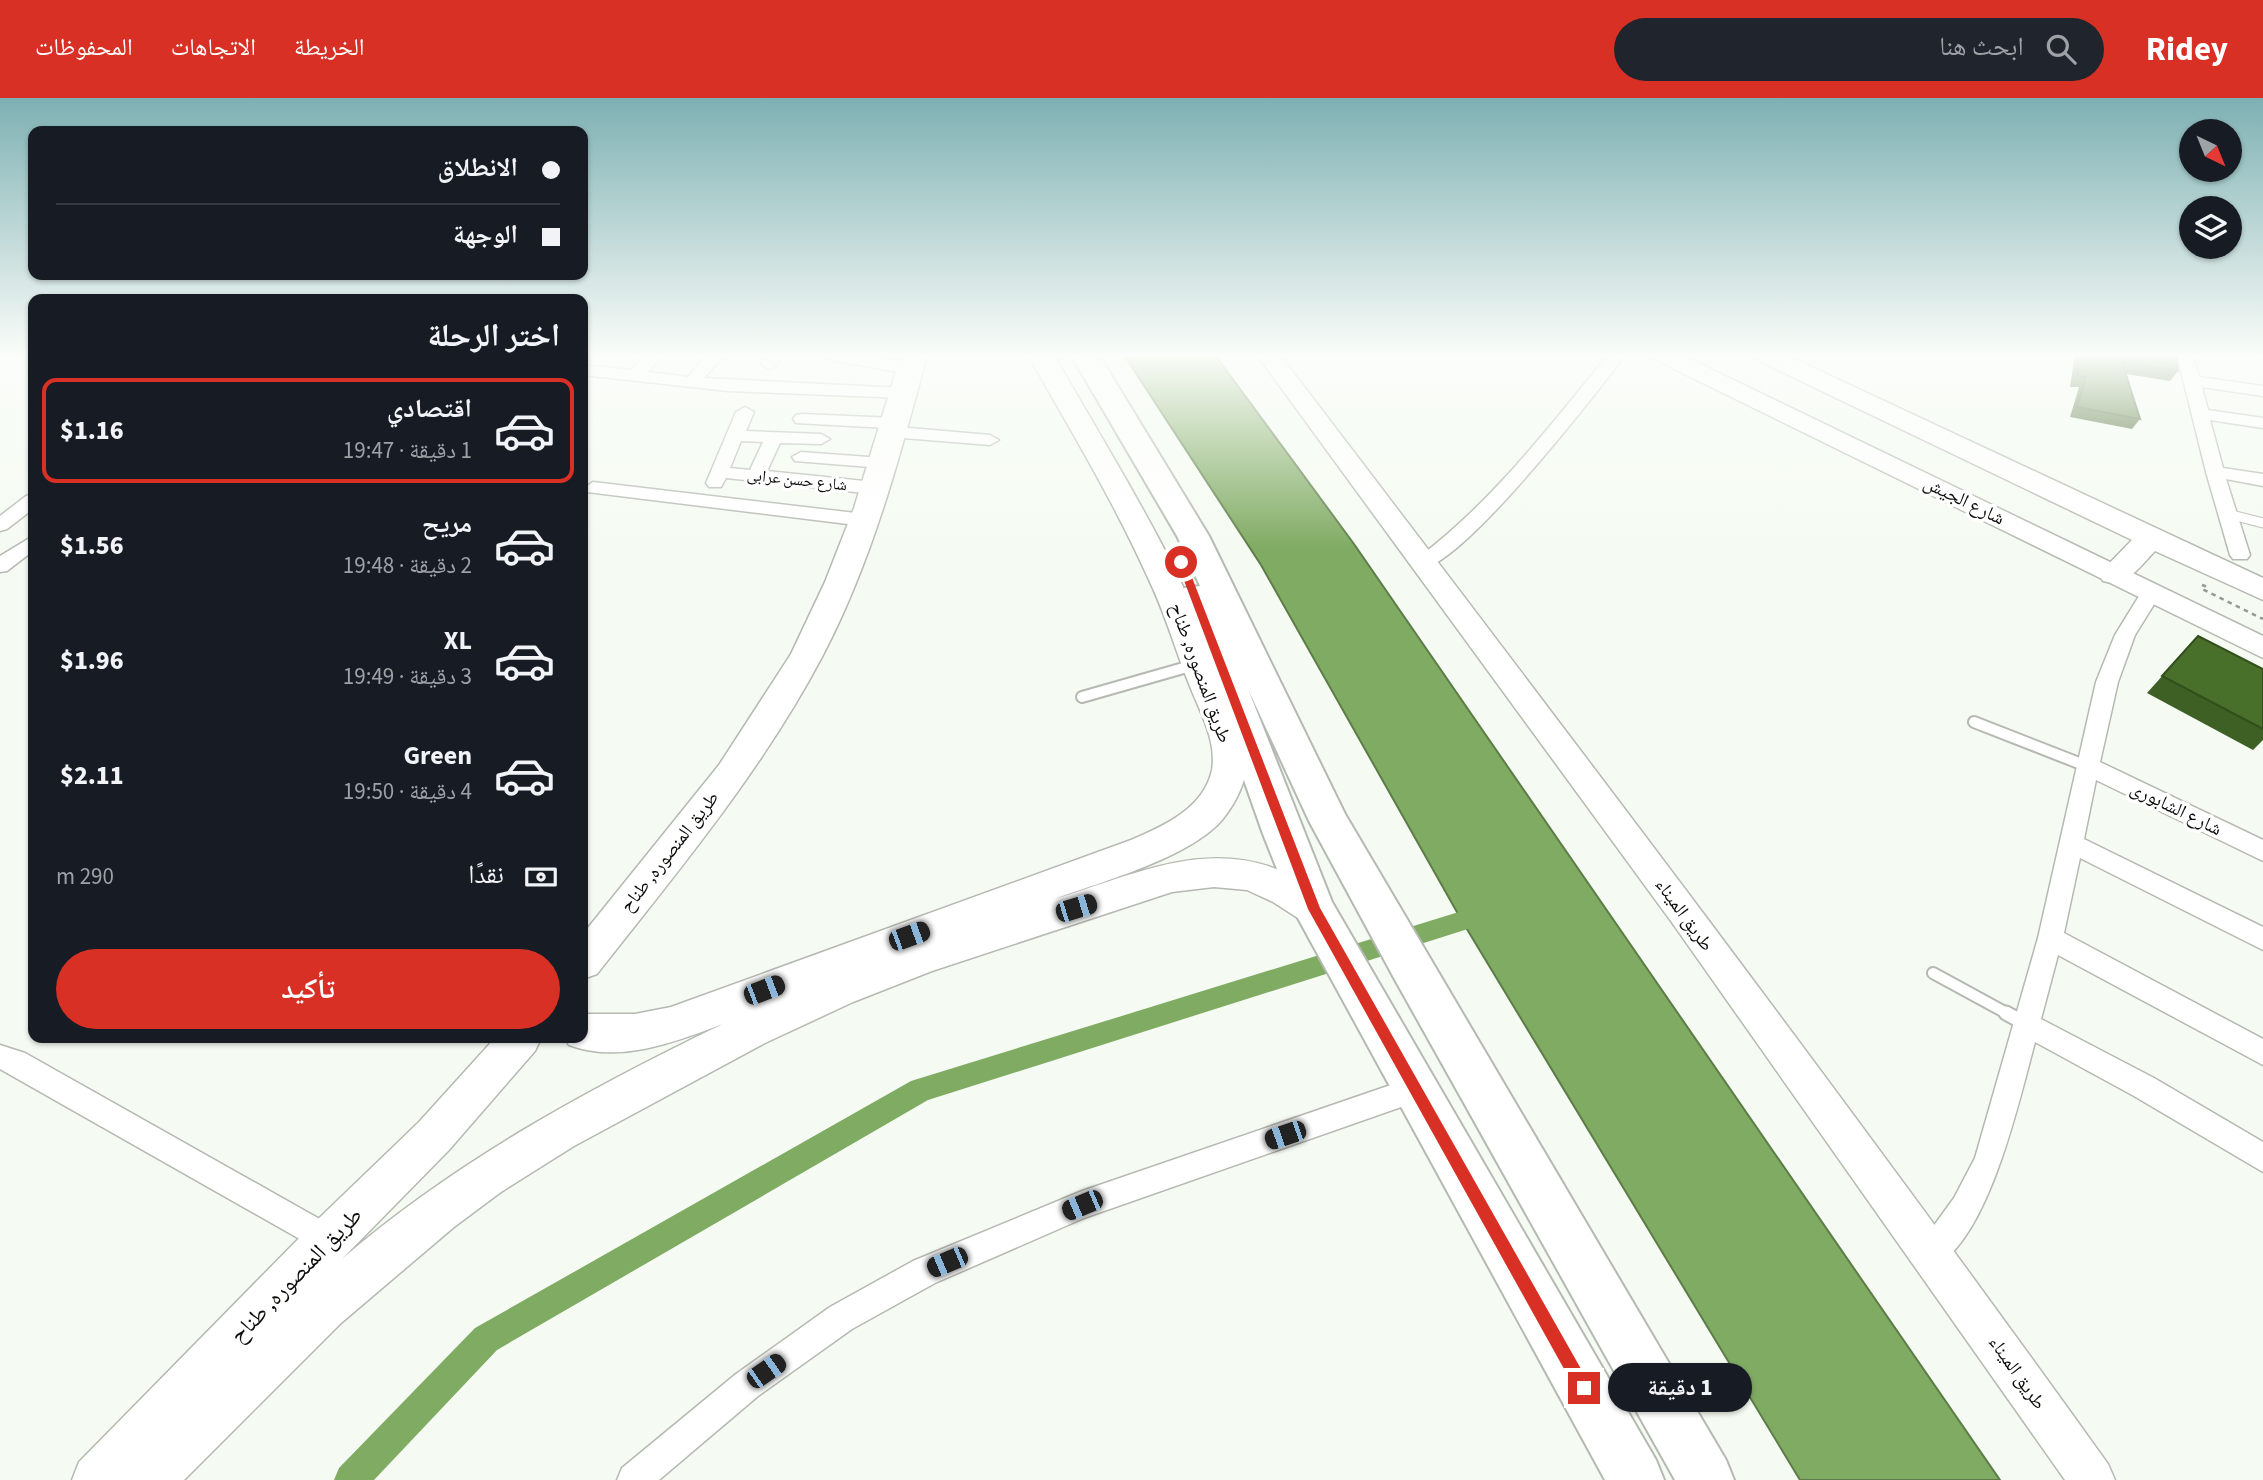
<!DOCTYPE html>
<html lang="ar">
<meta charset="utf-8">
<style>
:root{--surface:#171b24;--page:#20242c;--text:#f1f3f6;--muted:#9ea1a6;--line:#363941;--accent:#d93025}
body{margin:0;font-family:"Source Sans 3","Noto Naskh Arabic",sans-serif;background:var(--page);color:var(--text);direction:rtl;height:100vh;display:flex;flex-direction:column;font-size:26px;white-space:nowrap}
*{box-sizing:border-box;margin:0}
p{font-size:23px;color:var(--muted)}
.icon{flex:none;width:38px;height:38px;fill:none;stroke:currentColor;stroke-width:2;stroke-linecap:round;stroke-linejoin:round}
.map{position:relative;flex:1;overflow:hidden;direction:ltr}
.details{position:absolute;left:28px;top:196px;width:560px;height:749px;display:flex;flex-direction:column;background:var(--surface);border-radius:14px;box-shadow:0 2px 5px #0004;direction:rtl}
.details>*{flex:none}
.top-card{position:absolute;left:28px;top:28px;width:560px;height:154px;border-radius:14px;box-shadow:0 2px 5px #0004;direction:rtl;display:grid;align-content:center;height:154px;padding:0 28px;background:var(--surface)}
.needle{width:46px;rotate:137deg}
.tools{position:absolute;left:2179px;top:21px;display:grid;gap:14px}
.tools a{display:grid;place-items:center;width:63px;height:63px;border-radius:50%;background:var(--surface);box-shadow:0 2px 5px #0004;font-size:35px}
.end{position:absolute;width:32px;height:32px;margin:-16px;border:9px solid #d93025;background:#fff;box-shadow:0 0 0 4px #fff}
.from{border-radius:50%}
.bubble{position:absolute;height:49px;border-radius:24px;background:var(--surface);box-shadow:0 2px 5px #0004;font-size:23px;font-weight:800;line-height:49px;text-align:center;direction:rtl}
.car{position:absolute;width:21px;height:42px;margin:-21px -10px;border-radius:9px;box-shadow:0 0 5px 2px #0007;background:linear-gradient(#222 24%,#8ab4d8 0 40%,#222 0 76%,#8ab4d8 0 86%,#222 0)}
.top-card b{display:flex;align-items:center;gap:24px;height:66px;font-size:26px}
.top-card b+b{border-top:2px solid var(--line)}
.top-card i{width:18px;height:18px;background:var(--text)}
ul{padding:0;list-style:none}
li{display:flex;align-items:center;gap:21px;height:105px;margin:0 14px 10px;padding:0 14px;border:4px solid transparent;border-radius:14px}
li div{flex:1}
li b{display:block;font-size:26px}
li em{font-style:normal;font-weight:800}
li.current{border-color:var(--accent)}
li>.icon{width:63px;height:63px;stroke-width:1.5}
h2{padding:0 28px;font-size:32px;line-height:84px}
.pay{display:flex;align-items:center;gap:18px;height:77px;padding:0 28px;font-size:26px}
.pay p{margin-inline-start:auto}
.cta{display:flex;gap:14px;margin-top:auto;padding:14px 28px}
.cta a{flex:1;height:80px;border-radius:42px;background:var(--accent);color:#fff;font-size:28px;font-weight:800;line-height:80px;text-align:center}
header{display:flex;align-items:center;gap:42px;box-sizing:border-box;height:98px;padding:0 35px;background:var(--accent);color:#fff}
header strong{font-size:33px}
nav{display:flex;gap:38px;margin-inline-start:auto;font-size:24px}
.search{width:490px;height:63px;background:var(--page);display:flex;align-items:center;gap:18px;box-sizing:border-box;padding:0 24px;border-radius:38px;color:var(--muted);font-size:26px}
.map>svg:first-child{display:block}
.water{fill:#80ab63;stroke:#5d7c48;stroke-width:2}
.lines{fill:none;stroke-linecap:round;stroke-linejoin:round}
.canal{fill:#80ab63;fill-rule:evenodd}
.lane-far2-casing{stroke:#b4b9b1;stroke-width:11}
.lane-far1-casing{stroke:#b4b9b1;stroke-width:14}
.lane-casing{stroke:#b4b9b1;stroke-width:17}
.street-casing{stroke:#b4b9b1;stroke-width:3}
.secondary-casing{stroke:#b4b9b1;stroke-width:3}
.primary-casing{stroke:#b4b9b1;stroke-width:3}
.highway-casing{stroke:#b4b9b1;stroke-width:4}
.path{stroke:#949992;stroke-width:2.5;stroke-dasharray:4.5 4.5;stroke-linecap:butt}
.lane-far2{stroke:#fff;stroke-width:9}
.lane-far1{stroke:#fff;stroke-width:10}
.lane{stroke:#fff;stroke-width:13}
.street{fill:#fff;fill-rule:evenodd}
.secondary{fill:#fff;fill-rule:evenodd}
.primary{fill:#fff;fill-rule:evenodd}
.highway{fill:#fff;fill-rule:evenodd}
.wall{fill:#3e6024}
.building{fill:#48702a;stroke:#324e1d;stroke-width:2}
.route{fill:#d93025}
.labels{text-anchor:middle;dominant-baseline:central;stroke-width:7;stroke-linejoin:round;paint-order:stroke}
.far-street-label{font-size:16px;fill:#0b0d0a;stroke:#fff}
.street-label{font-size:19px;fill:#0b0d0a;stroke:#fff}
.near-street-label{font-size:23px;fill:#0b0d0a;stroke:#fff}
</style>
<header>
<strong>Ridey</strong>
<div class="search"><svg class="icon" aria-label="search" viewBox="0 0 24 24"><circle cx="10" cy="10" r="6"/><path d="M15 15l6 6"/></svg>ابحث هنا</div>
<nav><a>الخريطة</a><a>الاتجاهات</a><a>المحفوظات</a></nav>
</header>
<div class="map">
<svg width="2263" height="1382" viewBox="0 0 2263 1382">
<rect width="100%" height="100%" fill="#f5fbf2"/>
<!-- water -->
<path class="water" d="M1124 257H1215L1354 446 2000 1382H1800L1462 823 1261 467Z"/>
<g class="lines">
<!-- canal -->
<path class="canal" d="M1462 813 1471 816 1474 823 1471 830 928 1002 497 1252 374 1382H334L339 1370 475 1230 911 983Z"/>
<!-- lane-far2 casing -->
<g class="lane-far2-casing">
<path id="lane-far2" d="M2228 416 2263 425"/>
</g>
<!-- lane-far1 casing -->
<g class="lane-far1-casing">
<g id="lane-far1">
<path d="M1082 599 1194 567"/>
<path d="M1974 624 2089 669"/>
<path d="M1933 875 2010 917"/>
</g>
</g>
<!-- lane casing -->
<g class="lane-casing">
<path id="lane" d="M2006 915 2026 926"/>
</g>
<!-- street casing -->
<g class="street-casing">
<g id="street">
<path d="M645 257H662L648 274 688 279 707 257H724L704 280 903 290 911 295 903 300 728 293 583 277V267L631 272Z"/>
<path d="M767 257H783L775 269 769 271 761 266Z"/>
<path d="M821 257C840 257 906 258 918 271L910 276 829 262Z"/>
<path d="M1608 257H1625C1600 291 1454 479 1418 470L1415 465 1418 460C1493 403 1549 329 1608 257Z"/>
<path d="M2177 257H2193L2199 279 2263 288V298L2202 289 2208 312 2263 320V330L2210 322 2223 370 2263 376V388L2226 381 2250 457 2247 461H2233L2230 457 2206 374Z"/>
<path d="M745 309 754 314 746 333 821 336 830 341 821 346 780 345 767 373 874 384 883 390 874 396 726 380 721 389H709L706 385 736 314ZM741 343 763 344 750 372 730 370Z"/>
<path d="M802 316 894 320 903 325 898 329 990 337 999 342 990 347 891 339 882 334 887 330 796 325 793 321 796 317Z"/>
<path d="M801 354 882 360 891 365 882 370 795 363 792 359Z"/>
<path d="M593 384 864 416 873 422 864 428 587 394 584 390Z"/>
<path d="M33 396V411L7 431 0 433V418L26 398Z"/>
<path d="M33 438V453L7 473 0 474V458Z"/>
<path d="M2151 488 2158 490 2161 495 2135 537 2118 584 2100 664 2263 742V763L2096 682 2084 741 2263 829V852L2080 760 2064 835 2263 941V967L2058 857 2041 921 2154 980 2263 1044V1074L2134 998 2035 944C2020 999 1988 1146 1932 1169L1922 1164 1917 1154 1922 1144 1954 1100 1975 1060 2038 840 2096 584 2115 537 2144 490Z"/>
<path d="M0 947 25 955 339 1132 344 1142 339 1152 329 1157 319 1152 0 971Z"/>
<path d="M1414 979 1424 983 1428 992 1424 1001 1084 1120 935 1185 852 1231 758 1298 659 1382H617L622 1370 736 1276 830 1209 913 1163 1082 1093Z"/>
</g>
</g>
<!-- secondary casing -->
<g class="secondary-casing">
<g id="secondary">
<path d="M1257 257H1280C1560 624 1839 991 2108 1366L2115 1382H2065L1673 826Z"/>
<path d="M1653 257H1682L2263 538V560L1656 262Z"/>
</g>
</g>
<!-- primary casing -->
<g class="primary-casing">
<g id="primary">
<path d="M901 257H927C900 359 872 463 823 557 762 673 678 773 597 876L583 881V836L719 667 791 556 825 484 854 410Z"/>
<path d="M1028 257H1054C1096 331 1141 403 1179 480 1193 510 1204 542 1216 574 1227 601 1245 629 1247 659 1248 681 1236 705 1222 722 1189 760 1103 783 1055 801 1134 777 1212 737 1292 778 1308 786 1325 795 1333 811L1327 822 1314 827 1301 822 1273 804 1247 792 1214 789 1172 794 932 873 853 904 765 945 574 1048 501 1094 454 1129 341 1225 184 1382H72L79 1364 313 1126 419 1024 495 940H541L535 953 449 1052 342 1161C456 1063 588 991 723 926 675 944 619 966 569 947L565 940H583V916H635L671 909 1131 742C1164 728 1204 710 1212 672 1217 642 1199 612 1189 586 1175 551 1165 515 1149 482 1114 404 1070 331 1028 257Z"/>
<path d="M1754 257H1786L2263 480V502L2155 453C2140 468 2127 490 2103 483L2099 476 2132 442 1757 262Z"/>
</g>
</g>
<!-- highway casing -->
<g class="highway-casing">
<path id="highway" d="M1071 257H1099L1209 438 1345 716 1726 1362 1734 1382H1675L1394 880 1309 723 1248 591 1332 804 1656 1362 1664 1382H1605L1293 811 1263 736 1179 498 1184 490 1200 488 1177 438Z"/>
</g>
<!-- path -->
<path class="path" d="M2202 487 2205 488 2202 491 2263 521"/>
<!-- lane-far2 -->
<use href="#lane-far2" class="lane-far2"/>
<!-- lane-far1 -->
<use href="#lane-far1" class="lane-far1"/>
<!-- lane -->
<use href="#lane" class="lane"/>
<!-- street -->
<use href="#street" class="street"/>
<!-- secondary -->
<use href="#secondary" class="secondary"/>
<!-- primary -->
<use href="#primary" class="primary"/>
<!-- highway -->
<use href="#highway" class="highway"/>
</g>
<!-- wall -->
<g class="wall">
<path d="M2075 257H2176L2178 273 2170 283 2126 276 2140 321 2132 331 2070 319 2079 289H2070Z"/>
<path d="M2198 538 2263 571V642L2253 652 2147 595Z"/>
</g>
<!-- building -->
<g class="building">
<path d="M2080 257H2176L2178 273 2122 264 2140 321 2077 309 2086 279 2077 278Z"/>
<path d="M2198 538 2263 571V631L2162 578Z"/>
</g>
<!-- sky -->
<linearGradient id="sky" x2="0" y2="1"><stop stop-color="#7eb0b3"/><stop offset="0.57" stop-color="#fafdf9"/><stop offset="1" stop-color="#fafdf9" stop-opacity="0"/></linearGradient>
<rect width="2263" height="451" fill="url(#sky)"/>
<!-- route -->
<path class="route" d="M1181 461 1186 464 1320 810 1589 1285 1591 1290 1589 1296 1584 1298 1578 1296 1308 811 1177 464Z"/>
<g class="labels">
<!-- far-street labels -->
<g class="far-street-label">
<text transform="translate(797 382) rotate(6)">شارع حسن عرابى</text>
</g>
<!-- street labels -->
<g class="street-label">
<text transform="translate(1964 403) rotate(26)">شارع الجيش</text>
<text transform="translate(1200 575) rotate(70)">طريق المنصوره, طناح</text>
<text transform="translate(2176 711) rotate(26)">شارع الشابورى</text>
<text transform="translate(670 754) rotate(-52)">طريق المنصوره, طناح</text>
<text transform="translate(1684 817) rotate(54)">طريق الميناء</text>
<text transform="translate(2017 1275) rotate(55)">طريق الميناء</text>
</g>
<!-- near-street labels -->
<g class="near-street-label">
<text transform="translate(296 1177) rotate(-46)">طريق المنصوره, طناح</text>
</g>
</g>
</svg>
<div class="tools">
<a><svg class="needle" viewBox="-14 -14 28 28"><path d="M0-13l5 13h-10z" fill="#e53935"/><path d="M0 13l5-13h-10z" fill="#9ea1a6"/></svg></a>
<a><svg class="icon" aria-label="layers" viewBox="0 0 24 24"><path d="M12 4l9 5-9 5-9-5zM3 14l9 5 9-5"/></svg></a>
</div>
<i class="end from" style="left:1181px;top:464px"></i>
<i class="end" style="left:1584px;top:1290px"></i>
<div class="bubble" style="left:1608px;top:1265px;width:144px">1 دقيقة</div>
<i class="car" style="left:1076px;top:810px;rotate:73deg"></i>
<i class="car" style="left:909px;top:838px;rotate:70deg"></i>
<i class="car" style="left:764px;top:892px;rotate:69deg"></i>
<i class="car" style="left:1285px;top:1037px;rotate:251deg"></i>
<i class="car" style="left:1082px;top:1107px;rotate:247deg"></i>
<i class="car" style="left:947px;top:1164px;rotate:247deg"></i>
<i class="car" style="left:766px;top:1273px;rotate:55deg"></i>
<div class="top-card">
<b><i class="from"></i>الانطلاق</b>
<b><i></i>الوجهة</b>
</div>
<section class="details">
<h2>اختر الرحلة</h2>
<ul>
<li class="current"><svg class="icon" aria-label="car" viewBox="0 0 24 24"><path d="M5 17H2v-5l4-1 3-4h7l3 4 3 1v5h-3M9 17h6M6 11h13"/><circle cx="7" cy="17" r="2"/><circle cx="17" cy="17" r="2"/></svg><div><b>اقتصادي</b><p>1 دقيقة · 19:47</p></div><em>$1.16</em></li>
<li><svg class="icon" aria-label="car" viewBox="0 0 24 24"><path d="M5 17H2v-5l4-1 3-4h7l3 4 3 1v5h-3M9 17h6M6 11h13"/><circle cx="7" cy="17" r="2"/><circle cx="17" cy="17" r="2"/></svg><div><b>مريح</b><p>2 دقيقة · 19:48</p></div><em>$1.56</em></li>
<li><svg class="icon" aria-label="car" viewBox="0 0 24 24"><path d="M5 17H2v-5l4-1 3-4h7l3 4 3 1v5h-3M9 17h6M6 11h13"/><circle cx="7" cy="17" r="2"/><circle cx="17" cy="17" r="2"/></svg><div><b>XL</b><p>3 دقيقة · 19:49</p></div><em>$1.96</em></li>
<li><svg class="icon" aria-label="car" viewBox="0 0 24 24"><path d="M5 17H2v-5l4-1 3-4h7l3 4 3 1v5h-3M9 17h6M6 11h13"/><circle cx="7" cy="17" r="2"/><circle cx="17" cy="17" r="2"/></svg><div><b>Green</b><p>4 دقيقة · 19:50</p></div><em>$2.11</em></li>
</ul>
<div class="pay"><svg class="icon" aria-label="cash" viewBox="0 0 24 24"><path d="M3 7h18v10H3z"/><circle cx="12" cy="12" r="2"/></svg>نقدًا<p>290 m</p></div>
<div class="cta"><a>تأكيد</a></div>
</section>
</div>
